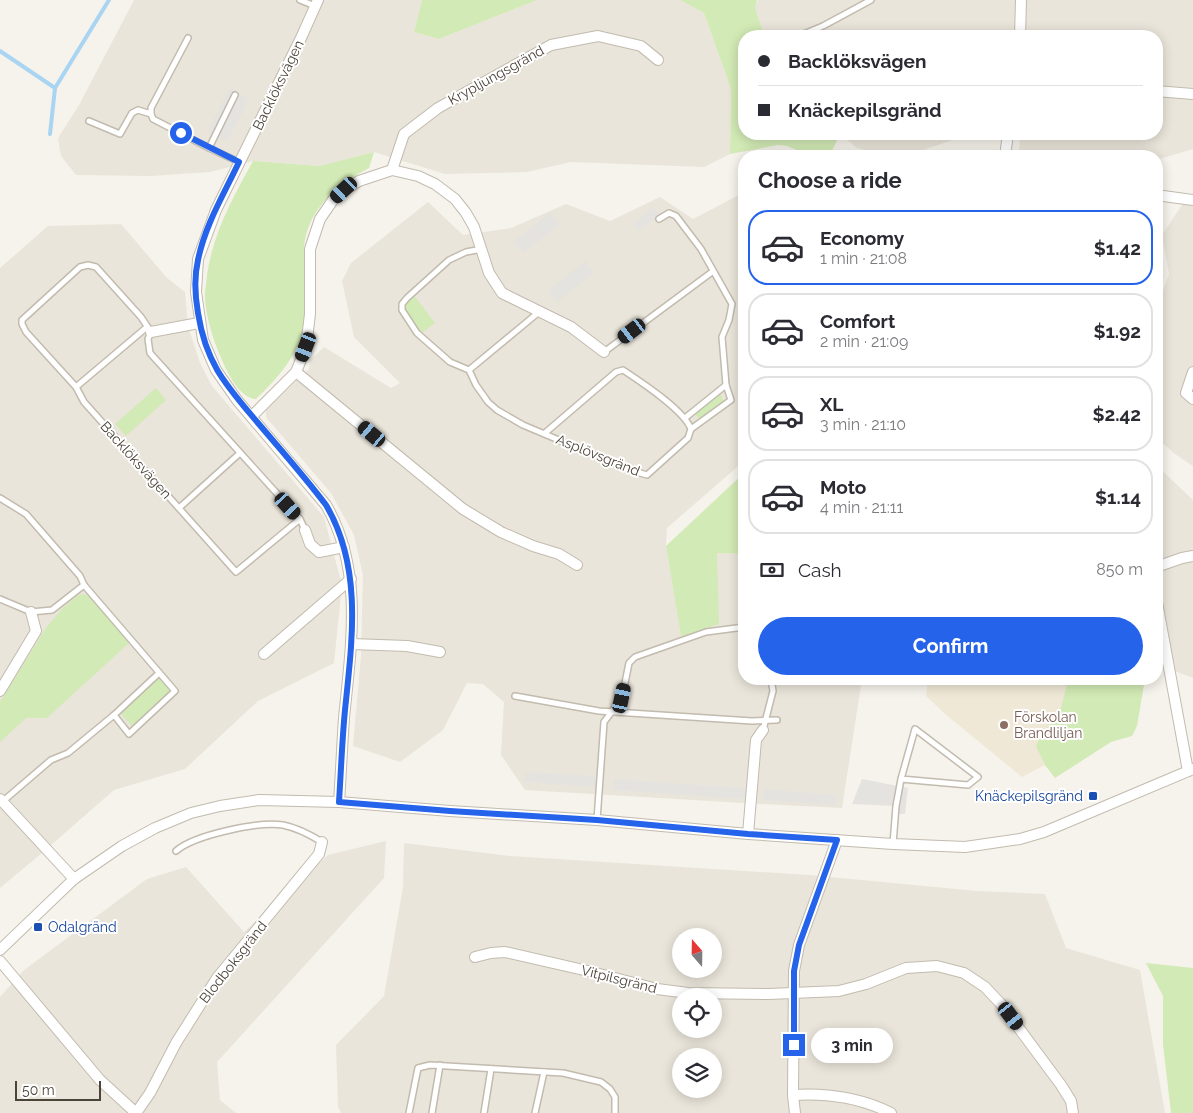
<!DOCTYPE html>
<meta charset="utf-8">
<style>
:root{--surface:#fff;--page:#f2f2f3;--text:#2b2b33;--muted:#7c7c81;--line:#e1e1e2;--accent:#2563eb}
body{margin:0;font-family:Raleway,sans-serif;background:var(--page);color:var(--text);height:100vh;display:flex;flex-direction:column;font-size:19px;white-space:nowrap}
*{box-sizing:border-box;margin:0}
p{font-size:16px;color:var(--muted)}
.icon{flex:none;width:28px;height:28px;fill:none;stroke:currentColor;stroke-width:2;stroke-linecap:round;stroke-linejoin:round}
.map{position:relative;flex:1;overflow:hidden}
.panel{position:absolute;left:738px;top:150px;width:425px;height:535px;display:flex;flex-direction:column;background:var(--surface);border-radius:20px;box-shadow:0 2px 12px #0003}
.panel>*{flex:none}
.hud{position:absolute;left:738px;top:30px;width:425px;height:110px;border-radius:20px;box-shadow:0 2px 12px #0003;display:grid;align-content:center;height:110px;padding:0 20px;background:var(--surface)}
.needle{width:32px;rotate:340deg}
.fabs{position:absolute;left:672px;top:928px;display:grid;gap:10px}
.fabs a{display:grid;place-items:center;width:50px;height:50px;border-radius:50%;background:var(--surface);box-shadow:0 2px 12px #0003;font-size:25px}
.scale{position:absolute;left:15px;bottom:12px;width:86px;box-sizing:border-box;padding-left:5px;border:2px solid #4b4439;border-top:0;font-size:14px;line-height:18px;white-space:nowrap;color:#4b4439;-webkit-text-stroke:4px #fff;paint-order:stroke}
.end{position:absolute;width:22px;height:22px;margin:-11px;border:6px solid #2563eb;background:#fff;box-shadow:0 0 0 2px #fff}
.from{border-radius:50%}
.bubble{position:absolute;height:35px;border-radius:18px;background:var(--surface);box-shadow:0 2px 12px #0003;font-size:16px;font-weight:700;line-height:35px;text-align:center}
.car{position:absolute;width:15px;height:30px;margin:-15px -8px;border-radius:6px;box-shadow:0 0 4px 1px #0007;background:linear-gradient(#222 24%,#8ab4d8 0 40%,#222 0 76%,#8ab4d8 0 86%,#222 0)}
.hud b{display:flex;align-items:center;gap:18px;height:48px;font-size:19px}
.hud b+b{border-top:1px solid var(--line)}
.hud i{width:12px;height:12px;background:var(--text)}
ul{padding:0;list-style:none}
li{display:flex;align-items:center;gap:15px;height:75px;margin:0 10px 8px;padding:0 10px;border:2px solid var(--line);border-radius:20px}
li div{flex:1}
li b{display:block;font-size:19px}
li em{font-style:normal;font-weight:700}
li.on{border-color:var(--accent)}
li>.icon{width:45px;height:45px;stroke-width:1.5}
h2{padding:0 20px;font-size:22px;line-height:60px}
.pay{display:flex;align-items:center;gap:12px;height:55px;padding:0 20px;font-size:19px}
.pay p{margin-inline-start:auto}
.primary-button{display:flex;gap:10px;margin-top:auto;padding:10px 20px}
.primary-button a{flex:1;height:58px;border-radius:30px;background:var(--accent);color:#fff;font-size:20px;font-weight:700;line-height:58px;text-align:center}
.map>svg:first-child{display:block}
.residential{fill:#eae5da;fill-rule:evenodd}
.education{fill:#efe8d6}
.green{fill:#d2eab5}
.parking{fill:#e5e3e0}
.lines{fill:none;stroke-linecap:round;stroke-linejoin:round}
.stream{stroke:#a9d4f2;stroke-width:4}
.lane-casing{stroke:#c2bbae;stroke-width:8}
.street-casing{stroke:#c2bbae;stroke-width:12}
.lane{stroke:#fff;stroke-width:5}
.street{stroke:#fff;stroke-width:10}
.route{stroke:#2563eb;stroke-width:6}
.education-dot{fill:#8d6e63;stroke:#fff;stroke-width:2}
.transit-dot{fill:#1a4fb4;stroke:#fff;stroke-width:2}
.labels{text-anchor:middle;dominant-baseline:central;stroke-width:4;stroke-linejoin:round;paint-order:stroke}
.street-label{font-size:14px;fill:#4b4439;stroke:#fff}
.education-label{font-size:14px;fill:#785e54;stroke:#fff;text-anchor:start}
.transit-label{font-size:14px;fill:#164399;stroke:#fff;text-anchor:end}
</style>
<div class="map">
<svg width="1193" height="1113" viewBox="0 0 1193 1113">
<rect width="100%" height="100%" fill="#f6f3ec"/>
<!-- residential -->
<g class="residential">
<path d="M134 0H422L414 32 439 39 537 0H680L704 13 731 89 730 154 704 167 571 162 527 172 445 174 374 152 319 166 253 161 210 172 150 176 76 175 61 156 58 138 79 105Z"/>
<path d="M758 0H1193V149L1156 160V156H1019L1020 134H1156V36H764L754 8Z"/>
<path d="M840 134H971L905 156H890L857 148Z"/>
<path d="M739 195 744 203V461L667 528 666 546 681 637 717 553 744 554V679H862L842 808 760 804 525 790 501 755 504 702 483 684 467 683 443 730 400 762 353 746 361 655 363 575 354 535 331 493 266 417V410L309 369 310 360 324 347 391 388 400 383 354 337 342 281 351 263 428 202 463 235 511 228 566 204 610 221 660 197 693 219Z"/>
<path d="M1184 202 1193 203V466L1175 454 1156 437V310L1169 274 1162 235Z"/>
<path d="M121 224 167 278 185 292 188 326 200 363 212 386 324 517 342 585 334 663 258 701 185 769 114 790 42 853 0 888V268L48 226Z"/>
<path d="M1156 465 1193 500V678L1156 664Z"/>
<path d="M386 841 384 878 217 1062 220 1100 236 1113H0V997L24 970 147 879 186 867 244 932 328 855Z"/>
<path d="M404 843 511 856 809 875 977 891 1045 894 1066 948 1140 970 1165 1113H341L338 1107 336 1045 384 996 403 887ZM681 936H714V969H681ZM681 996H714V1029H681ZM681 1056H714V1089H681Z"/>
</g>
<!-- education -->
<path class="education" d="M928 679H1068L1059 716 1041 733 1036 747 1045 765 1022 777 945 714 926 696Z"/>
<!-- green -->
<g class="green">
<path d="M422 0H537L439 39 414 32Z"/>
<path d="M680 0H757L755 8 764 36H744V134H840L831 153 809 155 787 146 778 145 730 154 731 89 704 13Z"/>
<path d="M374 152 369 168C337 184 305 212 304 250 303 276 309 302 304 327 297 357 277 379 256 399 242 398 233 382 227 371 216 348 205 319 205 294 205 287 207 281 207 275 213 233 233 197 253 161L319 166Z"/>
<path d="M412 293 435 323 419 335 402 310V304Z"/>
<path d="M156 388 166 400 126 436 115 424Z"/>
<path d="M719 391 725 404 702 422 693 412Z"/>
<path d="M744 473V554L717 553 719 624 681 637 666 546Z"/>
<path d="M83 594 90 596 129 643 47 718H26L0 742V702L46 628 62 609 77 596Z"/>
<path d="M159 678 171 691 132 726 120 713Z"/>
<path d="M1068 679H1145L1137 726 1132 736 1111 742 1055 778 1045 765 1036 747 1041 733 1059 716Z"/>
<path d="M1146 963 1193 968V1113H1171L1163 1045V996Z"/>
</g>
<!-- parking -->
<g class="parking">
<path d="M229 89 249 99 227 142 208 132Z"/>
<path d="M653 207 660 215 639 231 633 224Z"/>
<path d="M551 212 560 224 523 253 513 242Z"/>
<path d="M585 261 594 273 557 302 548 291Z"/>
<path d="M526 772 595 776V787L525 782Z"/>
<path d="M614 779 746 788 745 799 613 790Z"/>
<path d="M862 779 908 788 905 814H897L896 806 852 804Z"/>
<path d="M764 789 837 795 836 805 763 800Z"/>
</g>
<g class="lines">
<!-- stream -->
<g class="stream">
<path d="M0 51 55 88"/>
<path d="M50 134 55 88 109 0"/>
</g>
<!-- lane casing -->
<g class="lane-casing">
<g id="lane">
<path d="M300 0 315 6"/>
<path d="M799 36 823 26 871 0"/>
<path d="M188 38 151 108V114L153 119 209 148"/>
<path d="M235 95 209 148 239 162"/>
<path d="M89 121 120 134 132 113 138 110 151 114"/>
<path d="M659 219 669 213 676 216 701 249 732 304 729 320 722 337 726 385 685 418"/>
<path d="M482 249 466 252 449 260 407 298 402 304V310L417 333 450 362 469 370 476 385 488 402 497 410 523 425 630 470 647 475 688 438 691 429C684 410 641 382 623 370L616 372 545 433"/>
<path d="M604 352 712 272"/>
<path d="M469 370 539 312"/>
<path d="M76 387 147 327"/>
<path d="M691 429 731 400 726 385"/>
<path d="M0 498 26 514 80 576 84 585 175 691 129 734 114 715 68 753 51 760 2 802"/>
<path d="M179 508 240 453"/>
<path d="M300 519 236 572 84 402 76 387 26 332 22 324V320L80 267 88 265 96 267 141 317 151 332 148 339 150 353 300 519 305 530"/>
<path d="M0 599 31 612 52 610 84 585"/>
<path d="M515 696 599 711 752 721 777 720"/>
<path d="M114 715 159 673"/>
<path d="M763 730 773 691 771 679"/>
<path d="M597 820 604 722 622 698 629 663 635 657 706 632 744 627"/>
<path d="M893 844 896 806 901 779 915 729 978 777 968 785 901 779"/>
<path d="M176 851C194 835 260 821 283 825 298 828 309 834 322 842"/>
<path d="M409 1113 418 1068 430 1065 563 1073 601 1082 610 1089 615 1097V1113"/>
<path d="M432 1113 440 1065"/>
<path d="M484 1113 491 1069"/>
<path d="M535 1113 544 1072"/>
</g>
</g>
<!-- street casing -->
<g class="street-casing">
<g id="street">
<path d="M318 0 301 38 216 210 198 259 196 292 203 340 216 370 237 400 326 505C364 570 351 646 344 718 342 746 341 774 339 802"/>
<path d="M1020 36 1021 0"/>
<path d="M1156 91 1193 94"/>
<path d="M1005 156 1008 134"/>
<path d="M392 170 404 134 438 108 551 45 598 36 641 46 658 60"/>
<path d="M1156 195 1193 200"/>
<path d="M151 332 199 323"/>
<path d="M296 372 463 509 501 532 533 546 559 554 577 565"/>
<path d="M1193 372 1186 393 1193 399"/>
<path d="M252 416 296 372 306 347 310 314V249L320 219 333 200 344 190 359 181 392 170 418 176 435 184 455 199 466 213 474 227 489 273 502 293 571 327 604 352"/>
<path d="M305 530 310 544 319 552 344 547"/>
<path d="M1156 567 1182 558 1193 556"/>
<path d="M1156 597 1188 771"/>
<path d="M351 644 407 646 440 652"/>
<path d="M264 654 351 579"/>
<path d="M0 691 36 631 31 612"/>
<path d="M0 799 74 879"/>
<path d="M748 834 756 740 763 730"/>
<path d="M0 950 74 879 122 846 155 828 191 813 220 806 259 800 339 802 450 811 597 820 748 834 893 844 965 847 1020 839 1044 832 1193 769"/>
<path d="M475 957 491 953 505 952 588 971 657 989 688 993 769 994 839 991 866 984 906 968 937 966 964 973 985 987 1001 1004 1061 1085 1071 1101 1073 1113"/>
<path d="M0 961 100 1080 136 1113"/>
<path d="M793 1095C827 1093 861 1098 891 1113"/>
<path d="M136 1113 150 1093 176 1043 217 978 319 854 322 842"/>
<path d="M795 1113 793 1095 794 971 799 945 837 840"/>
</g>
</g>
<!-- lane -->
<use href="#lane" class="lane"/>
<!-- street -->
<use href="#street" class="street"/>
</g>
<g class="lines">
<!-- route -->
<path class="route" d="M181 133 239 162C224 194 205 225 198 260 194 277 195 296 198 313 206 364 226 385 258 423 281 450 305 477 326 505 363 568 352 641 345 710 342 741 341 771 339 802L450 811 597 820 748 834 837 840 799 945 794 971V1045"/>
</g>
<!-- markers -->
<circle class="education-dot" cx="1004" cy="725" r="5"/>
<g class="transit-dot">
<rect x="1088" y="791" width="10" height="10" rx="2.5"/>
<rect x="33" y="922" width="10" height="10" rx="2.5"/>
</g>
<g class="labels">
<!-- street labels -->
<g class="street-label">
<text transform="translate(496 75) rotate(-29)">Krypljungsgränd</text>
<text transform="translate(278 85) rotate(-64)">Backlöksvägen</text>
<text transform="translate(598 455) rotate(22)">Asplövsgränd</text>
<text transform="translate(136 460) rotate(48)">Backlöksvägen</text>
<text transform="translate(233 962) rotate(-52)">Blodboksgränd</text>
<text transform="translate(619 979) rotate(14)">Vitpilsgränd</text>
</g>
<!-- education labels -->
<g class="education-label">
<text x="1014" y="717">Förskolan<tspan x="1014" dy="16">Brandliljan</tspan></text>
</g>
<!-- transit labels -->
<g class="transit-label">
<text x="1083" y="796">Knäckepilsgränd</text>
<text x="48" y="927" text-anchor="start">Odalgränd</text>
</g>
</g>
</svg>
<div class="fabs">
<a><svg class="needle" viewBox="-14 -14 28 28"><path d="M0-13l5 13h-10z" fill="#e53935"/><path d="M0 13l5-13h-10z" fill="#7c7c81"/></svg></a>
<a><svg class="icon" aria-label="locate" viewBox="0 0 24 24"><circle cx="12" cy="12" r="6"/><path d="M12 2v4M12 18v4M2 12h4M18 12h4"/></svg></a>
<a><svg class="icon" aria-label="layers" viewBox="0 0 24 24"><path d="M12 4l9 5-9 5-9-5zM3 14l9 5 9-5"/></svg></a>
</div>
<div class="scale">50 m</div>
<i class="end from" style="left:181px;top:133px"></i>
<i class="end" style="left:794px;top:1045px"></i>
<div class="bubble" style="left:811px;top:1028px;width:82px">3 min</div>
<i class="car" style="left:344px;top:190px;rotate:227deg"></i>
<i class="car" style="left:632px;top:331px;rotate:233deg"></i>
<i class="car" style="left:306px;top:347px;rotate:201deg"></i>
<i class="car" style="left:372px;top:434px;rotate:310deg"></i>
<i class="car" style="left:288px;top:506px;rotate:138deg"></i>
<i class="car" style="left:622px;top:698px;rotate:12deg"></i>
<i class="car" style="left:1011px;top:1016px;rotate:143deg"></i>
<div class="hud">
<b><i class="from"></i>Backlöksvägen</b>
<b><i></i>Knäckepilsgränd</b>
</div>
<section class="panel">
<h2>Choose a ride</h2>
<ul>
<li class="on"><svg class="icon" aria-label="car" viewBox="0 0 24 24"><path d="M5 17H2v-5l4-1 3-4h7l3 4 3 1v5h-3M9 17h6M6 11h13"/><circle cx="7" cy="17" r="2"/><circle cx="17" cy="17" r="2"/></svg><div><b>Economy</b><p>1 min · 21:08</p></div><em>$1.42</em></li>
<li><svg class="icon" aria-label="car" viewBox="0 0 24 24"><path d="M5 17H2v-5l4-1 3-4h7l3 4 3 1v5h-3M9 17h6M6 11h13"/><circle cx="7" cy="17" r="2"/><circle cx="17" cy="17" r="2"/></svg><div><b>Comfort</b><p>2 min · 21:09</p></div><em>$1.92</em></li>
<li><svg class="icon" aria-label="car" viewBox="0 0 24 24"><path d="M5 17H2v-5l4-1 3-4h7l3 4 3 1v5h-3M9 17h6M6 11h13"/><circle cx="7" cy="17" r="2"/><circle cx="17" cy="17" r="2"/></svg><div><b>XL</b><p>3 min · 21:10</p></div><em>$2.42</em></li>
<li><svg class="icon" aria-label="car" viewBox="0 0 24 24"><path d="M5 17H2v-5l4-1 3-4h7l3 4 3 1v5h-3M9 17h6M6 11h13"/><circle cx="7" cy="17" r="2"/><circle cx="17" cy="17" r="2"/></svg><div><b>Moto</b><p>4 min · 21:11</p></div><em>$1.14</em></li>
</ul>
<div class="pay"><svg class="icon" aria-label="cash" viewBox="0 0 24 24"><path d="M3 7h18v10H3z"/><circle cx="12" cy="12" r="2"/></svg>Cash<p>850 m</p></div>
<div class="primary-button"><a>Confirm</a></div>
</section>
</div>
